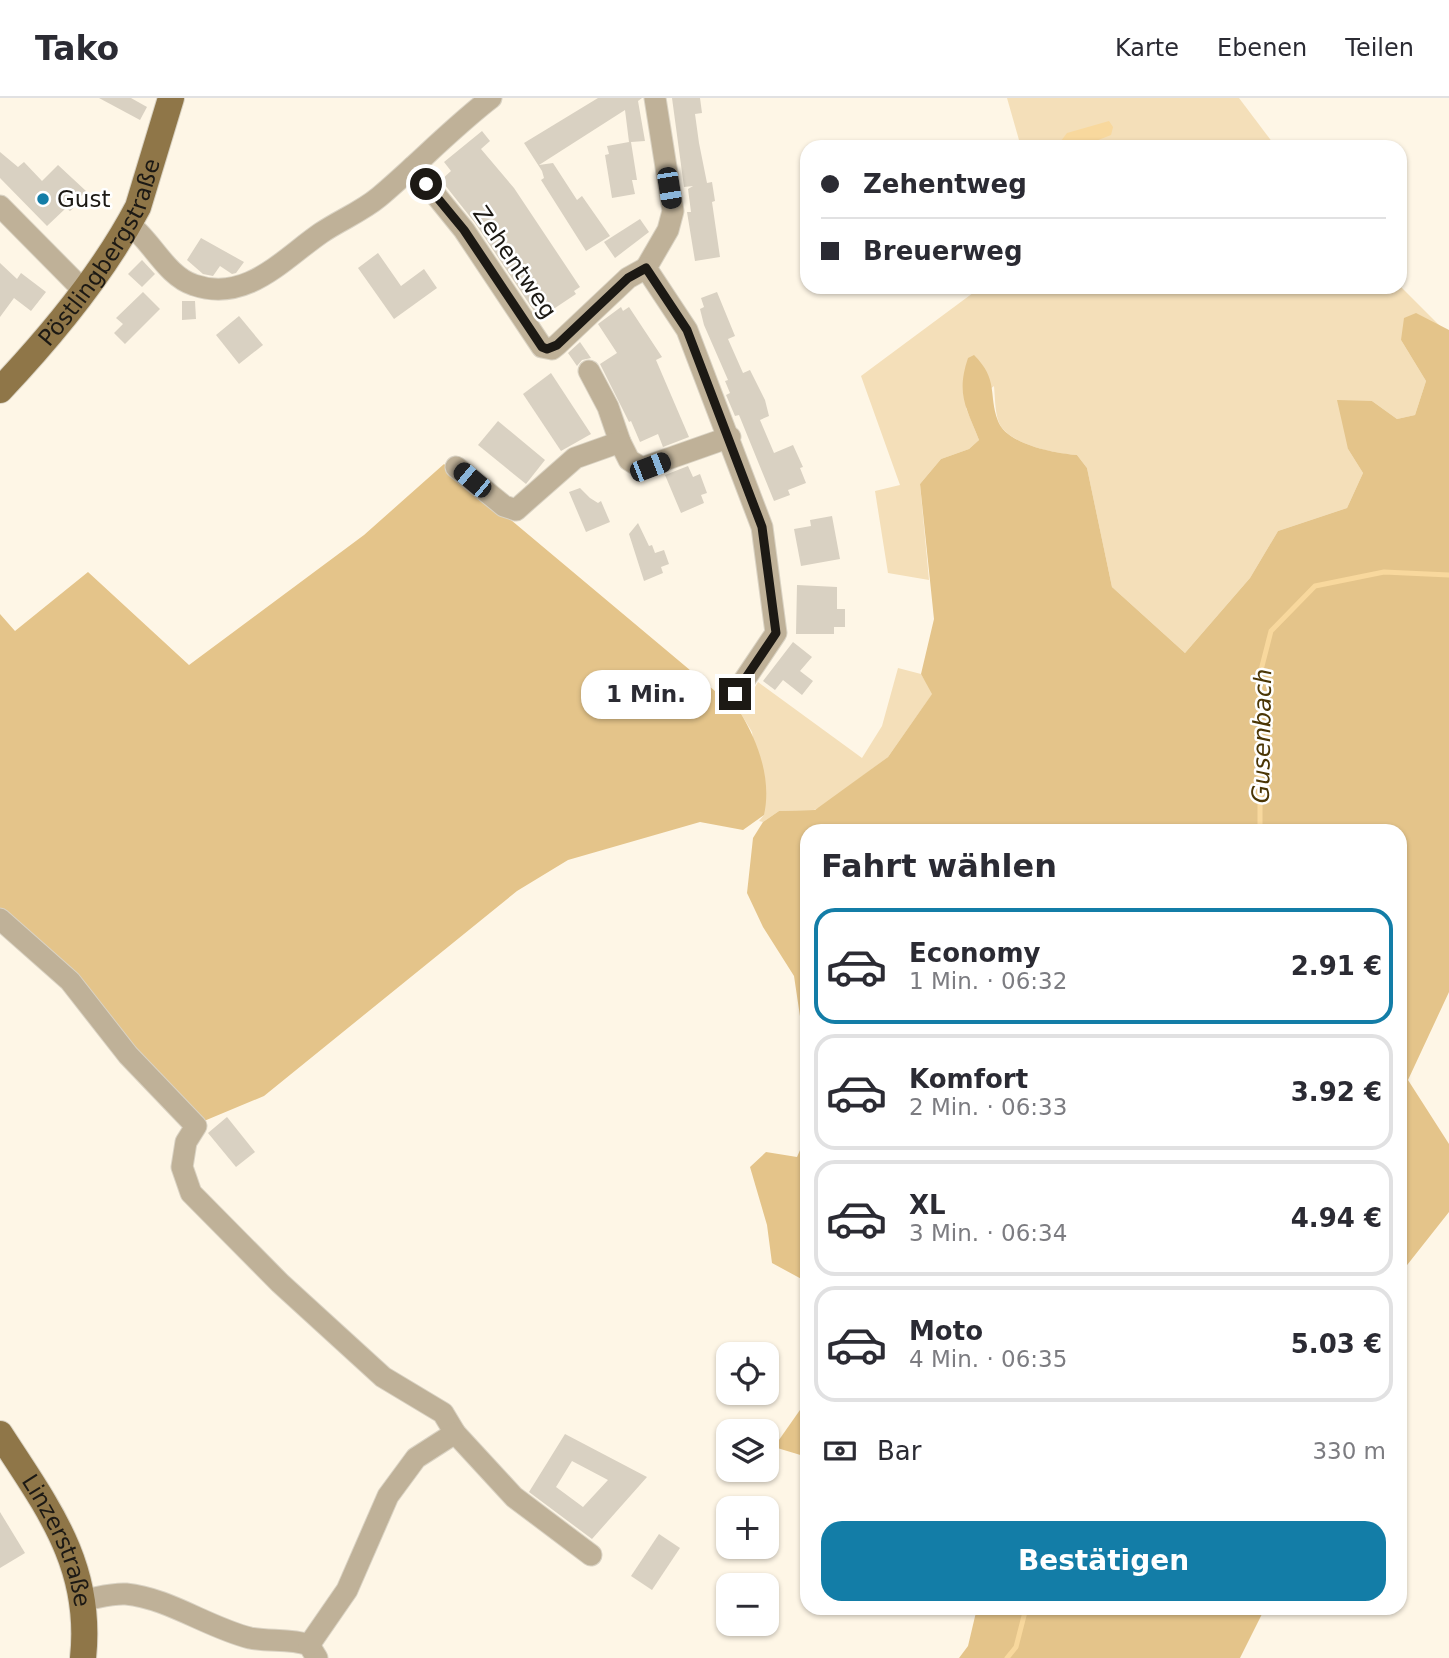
<!DOCTYPE html>
<html lang="de">
<meta charset="utf-8">
<style>
:root{--surface:#fff;--page:#f2f2f3;--text:#2b2b33;--muted:#7c7c81;--line:#e1e1e2;--accent:#137da7}
body{margin:0;font-family:"DejaVu Sans",sans-serif;background:var(--page);color:var(--text);height:100vh;display:flex;flex-direction:column;font-size:26px;white-space:nowrap}
*{box-sizing:border-box;margin:0}
p{font-size:23px;color:var(--muted)}
.icon{flex:none;width:38px;height:38px;fill:none;stroke:currentColor;stroke-width:2;stroke-linecap:round;stroke-linejoin:round}
.map{position:relative;flex:1;overflow:hidden}
.drawer{position:absolute;left:800px;top:726px;width:607px;height:791px;display:flex;flex-direction:column;background:var(--surface);border-radius:21px;box-shadow:0 2px 5px #0004}
.drawer>*{flex:none}
.hud{position:absolute;left:800px;top:42px;width:607px;height:154px;border-radius:21px;box-shadow:0 2px 5px #0004;display:grid;align-content:center;height:154px;padding:0 21px;background:var(--surface)}
.buttons{position:absolute;left:716px;top:1244px;display:grid;gap:14px}
.buttons a{display:grid;place-items:center;width:63px;height:63px;border-radius:14px;background:var(--surface);box-shadow:0 2px 5px #0004;font-size:35px}
.end{position:absolute;width:32px;height:32px;margin:-16px;border:9px solid #1c1914;background:#fff;box-shadow:0 0 0 4px #fff}
.from{border-radius:50%}
.bubble{position:absolute;height:49px;border-radius:21px;background:var(--surface);box-shadow:0 2px 5px #0004;font-size:23px;font-weight:600;line-height:49px;text-align:center}
.car{position:absolute;width:21px;height:42px;margin:-21px -10px;border-radius:9px;box-shadow:0 0 5px 2px #0007;background:linear-gradient(#222 24%,#8ab4d8 0 40%,#222 0 76%,#8ab4d8 0 86%,#222 0)}
.hud b{display:flex;align-items:center;gap:24px;height:66px;font-size:26px}
.hud b+b{border-top:2px solid var(--line)}
.hud i{width:18px;height:18px;background:var(--text)}
ul{padding:0;list-style:none}
li{display:flex;align-items:center;gap:21px;height:116px;margin:0 14px 10px;padding:0 7px;border:4px solid var(--line);border-radius:21px}
li div{flex:1}
li b{display:block;font-size:26px}
li em{font-style:normal;font-weight:600}
li.on{border-color:var(--accent)}
li>.icon{width:63px;height:63px;stroke-width:1.5}
h2{padding:0 21px;font-size:32px;line-height:84px}
.pay{display:flex;align-items:center;gap:18px;height:77px;padding:0 21px;font-size:26px}
.pay p{margin-inline-start:auto}
.button{display:flex;gap:14px;margin-top:auto;padding:14px 21px}
.button a{flex:1;height:80px;border-radius:21px;background:var(--accent);color:#fff;font-size:28px;font-weight:600;line-height:80px;text-align:center}
header{display:flex;align-items:center;gap:42px;box-sizing:border-box;height:98px;padding:0 35px;background:var(--surface);border-bottom:2px solid var(--line)}
header strong{font-size:33px}
nav{display:flex;gap:38px;margin-inline-start:auto;font-size:24px}
.map>svg:first-child{display:block}
.green{fill:#f4dfb9}
.forest{fill:#e4c48a}
.water{fill:#f8d89d}
.lines{fill:none;stroke-linecap:round;stroke-linejoin:round}
.stream{stroke:#f8d89d;stroke-width:5}
.building{fill:#d9d1c2;fill-rule:evenodd}
.minor-casing{stroke:#dad3c4;stroke-width:23}
.major-casing{stroke:#dad3c4;stroke-width:28}
.minor{stroke:#bfb198;stroke-width:21}
.major{stroke:#8f7648;stroke-width:26}
.route{stroke:#1c1914;stroke-width:9}
.poi-dot{fill:#137da7;stroke:#fff;stroke-width:2.5}
.labels{text-anchor:middle;dominant-baseline:central;stroke-width:5;stroke-linejoin:round;paint-order:stroke}
.poi-label{font-size:23px;fill:#1c1914;stroke:#fff;text-anchor:start}
.street-label{font-size:23px;fill:#1c1914;stroke:#fff}
.water-label{font-size:24px;font-style:italic;fill:#4a3504;stroke:#fff}
</style>
<header>
<strong>Tako</strong>
<nav><a>Karte</a><a>Ebenen</a><a>Teilen</a></nav>
</header>
<div class="map">
<svg width="1449" height="1560" viewBox="0 0 1449 1560">
<rect width="100%" height="100%" fill="#fef6e6"/>
<!-- green -->
<g class="green">
<path d="M1007 0H1239L1276 49H1021Z"/>
<path d="M1400 188 1443 231 1416 216 1401 242 1426 283 1415 317 1397 321 1372 303 1348 351 1363 375 1347 410 1278 433 1250 480 1185 555 1112 489 1087 370 1077 357C1056 356 1005 346 998 322 995 312 995 299 994 288L966 310 979 342 969 351 941 361 920 386 929 482 888 475 875 393 900 387 861 278 981 189Z"/>
<path d="M898 570 921 576 933 595 888 659 821 709 814 712 779 713 763 724 759 723 764 717 752 634 740 614 758 584 862 660 882 628Z"/>
</g>
<!-- forest -->
<g class="forest">
<path d="M1416 215 1449 232V894L1408 982 1449 1046V1114L1400 1176V733H807V965L794 878 763 829 747 795 753 740 763 724 779 713 815 712 888 659 932 596 921 576 934 521 920 386 941 361 969 351 979 342C966 309 956 296 968 260L974 257C999 282 988 296 998 323 1006 346 1056 356 1077 357L1087 370 1112 489 1185 555 1250 480 1278 433 1347 410 1363 375 1348 351 1337 302 1372 303 1397 321 1415 317 1426 283 1401 242 1404 220Z"/>
<path d="M444 366 740 614C758 644 772 681 764 717L743 732 700 724 568 762 517 793 264 998 204 1023 0 814V516L15 533 88 474 189 567 364 437Z"/>
<path d="M807 1036V1184L772 1165 767 1127 750 1069 766 1054 797 1059Z"/>
<path d="M807 1302V1359L774 1349Z"/>
<path d="M977 1510H1265L1240 1560H959L968 1548Z"/>
</g>
<!-- water -->
<path class="water" d="M1109 23 1113 29 1111 37 1088 46 1065 49 1061 43 1067 35Z"/>
<g class="lines">
<!-- stream -->
<g class="stream">
<path d="M1260 733V576L1271 533 1315 488 1384 474 1449 477"/>
<path d="M1007 1560 1016 1549 1026 1510"/>
</g>
</g>
<!-- building -->
<g class="building">
<path d="M99 0H131L147 9 140 22Z"/>
<path d="M598 0H642L638 3 645 43 631 44 637 82H632L635 96 612 100 605 57 609 56 607 48 629 44 625 12 539 67 553 65 577 102 582 98 610 138 586 153 541 82 544 80 542 73 524 45Z"/>
<path d="M672 0H700L702 15 695 16 699 45 707 85 712 84 715 103 712 104 720 159 695 163 687 114H691L688 91 693 88 684 89Z"/>
<path d="M482 33 490 43 481 51 514 90 580 189 574 193 576 196 549 214 544 206 534 213 475 125 441 82 451 73 444 64Z"/>
<path d="M0 54 18 69 24 64 42 83 58 67 86 93 78 101 81 103 70 113 66 110 47 128 0 80Z"/>
<path d="M640 121 649 134 615 160 604 144Z"/>
<path d="M201 140 244 164 236 175 232 176 220 168 213 178 203 176 187 162Z"/>
<path d="M378 155 401 188 424 171 437 190 394 221 358 170Z"/>
<path d="M142 162 155 176 142 189 128 176Z"/>
<path d="M0 165 17 181 21 175 46 194 31 213 14 200 0 219Z"/>
<path d="M143 194 160 211 125 246 114 235 123 226 116 220Z"/>
<path d="M717 194 735 238 728 241 743 275 750 272 765 302 769 318 760 322 774 355 793 347 803 369 800 370 806 385 788 392 790 397 774 403 739 317 735 318 726 297 730 295 725 283 728 282 704 227 700 211 704 209 701 200Z"/>
<path d="M182 203H195L196 221 182 222Z"/>
<path d="M621 209 623 213 629 209 662 259 656 262 689 339 663 349 658 336 640 344 631 323 629 324 600 266 617 255 598 226Z"/>
<path d="M239 218 263 247 239 266 216 237Z"/>
<path d="M580 244 591 260 582 262 577 268 568 255Z"/>
<path d="M551 275 591 336 561 353 523 296Z"/>
<path d="M498 323 545 362 526 386 478 347Z"/>
<path d="M688 368 693 379 700 376 707 395 701 397 704 405 681 415 665 377Z"/>
<path d="M580 390 590 400 598 405 601 403 610 424 586 434 569 394Z"/>
<path d="M832 418 840 461 801 468 794 431 811 428 810 422Z"/>
<path d="M638 425 649 448 652 447 655 455 664 452 669 466 661 469 663 475 644 483 629 436Z"/>
<path d="M797 487 837 489V511H845V529H834V536H796Z"/>
<path d="M793 544 812 559 800 573 813 583 802 597 783 582 775 592 763 583Z"/>
<path d="M227 1019 255 1054 236 1069 208 1035Z"/>
<path d="M565 1336 647 1379 592 1441 529 1394ZM572 1363 608 1382 583 1409 556 1389Z"/>
<path d="M0 1414 25 1455 0 1470Z"/>
<path d="M659 1436 680 1450 652 1492 631 1478Z"/>
</g>
<g class="lines">
<!-- minor casing -->
<g class="minor-casing">
<g id="minor">
<path d="M655 0 673 113 668 132 646 170 687 232 762 429 776 535 735 596"/>
<path d="M413 69 464 132 542 249 552 251 557 247 628 180 646 170"/>
<path d="M0 108 84 193"/>
<path d="M129 126C152 143 166 178 194 187 246 205 282 162 321 135 340 122 361 114 379 99 417 67 452 30 491 0"/>
<path d="M589 273 608 309 620 344"/>
<path d="M456 369 504 408 516 412 575 360 620 344 629 362 642 370 730 339"/>
<path d="M0 821 70 883 128 957 196 1028 186 1044 182 1069 191 1095 280 1185 383 1279 443 1315 455 1335 514 1399 591 1457"/>
<path d="M83 1502C97 1500 112 1495 126 1496 168 1500 209 1530 250 1540 270 1544 290 1540 309 1547L317 1560"/>
<path d="M309 1547 347 1492 388 1398 416 1360 455 1335"/>
</g>
</g>
<!-- major casing -->
<g class="major-casing">
<g id="major">
<path id="s1" d="M0 292C52 237 103 176 138 109L171 0"/>
<path id="s2" d="M0 1336C47 1409 93 1467 83 1560"/>
</g>
</g>
<!-- minor -->
<use href="#minor" class="minor"/>
<!-- major -->
<use href="#major" class="major"/>
</g>
<g class="lines">
<!-- route -->
<path class="route" d="M426 86 464 132 542 249 547 251 557 247 628 180 646 170 687 232 762 429 776 535 735 596"/>
</g>
<!-- markers -->
<circle class="poi-dot" cx="43" cy="101" r="7"/>
<g class="labels">
<!-- poi labels -->
<g class="poi-label">
<text x="57" y="101">Gust</text>
</g>
<!-- street labels -->
<g class="street-label">
<text stroke="none"><textPath href="#s1" startOffset="172">Pöstlingbergstraße</textPath></text>
<text transform="translate(515 164) rotate(56)">Zehentweg</text>
<text stroke="none"><textPath href="#s2" startOffset="122">Linzerstraße</textPath></text>
</g>
<!-- water labels -->
<g class="water-label">
<text transform="translate(1262 638) rotate(-89)">Gusenbach</text>
</g>
</g>
</svg>
<div class="buttons">
<a><svg class="icon" aria-label="locate" viewBox="0 0 24 24"><circle cx="12" cy="12" r="6"/><path d="M12 2v4M12 18v4M2 12h4M18 12h4"/></svg></a>
<a><svg class="icon" aria-label="layers" viewBox="0 0 24 24"><path d="M12 4l9 5-9 5-9-5zM3 14l9 5 9-5"/></svg></a>
<a>+</a>
<a>−</a>
</div>
<i class="end from" style="left:426px;top:86px"></i>
<i class="end" style="left:735px;top:596px"></i>
<div class="bubble" style="left:581px;top:572px;width:130px">1 Min.</div>
<i class="car" style="left:669px;top:90px;rotate:171deg"></i>
<i class="car" style="left:650px;top:369px;rotate:69deg"></i>
<i class="car" style="left:472px;top:382px;rotate:310deg"></i>
<div class="hud">
<b><i class="from"></i>Zehentweg</b>
<b><i></i>Breuerweg</b>
</div>
<section class="drawer">
<h2>Fahrt wählen</h2>
<ul>
<li class="on"><svg class="icon" aria-label="car" viewBox="0 0 24 24"><path d="M5 17H2v-5l4-1 3-4h7l3 4 3 1v5h-3M9 17h6M6 11h13"/><circle cx="7" cy="17" r="2"/><circle cx="17" cy="17" r="2"/></svg><div><b>Economy</b><p>1 Min. · 06:32</p></div><em>2.91 €</em></li>
<li><svg class="icon" aria-label="car" viewBox="0 0 24 24"><path d="M5 17H2v-5l4-1 3-4h7l3 4 3 1v5h-3M9 17h6M6 11h13"/><circle cx="7" cy="17" r="2"/><circle cx="17" cy="17" r="2"/></svg><div><b>Komfort</b><p>2 Min. · 06:33</p></div><em>3.92 €</em></li>
<li><svg class="icon" aria-label="car" viewBox="0 0 24 24"><path d="M5 17H2v-5l4-1 3-4h7l3 4 3 1v5h-3M9 17h6M6 11h13"/><circle cx="7" cy="17" r="2"/><circle cx="17" cy="17" r="2"/></svg><div><b>XL</b><p>3 Min. · 06:34</p></div><em>4.94 €</em></li>
<li><svg class="icon" aria-label="car" viewBox="0 0 24 24"><path d="M5 17H2v-5l4-1 3-4h7l3 4 3 1v5h-3M9 17h6M6 11h13"/><circle cx="7" cy="17" r="2"/><circle cx="17" cy="17" r="2"/></svg><div><b>Moto</b><p>4 Min. · 06:35</p></div><em>5.03 €</em></li>
</ul>
<div class="pay"><svg class="icon" aria-label="cash" viewBox="0 0 24 24"><path d="M3 7h18v10H3z"/><circle cx="12" cy="12" r="2"/></svg>Bar<p>330 m</p></div>
<div class="button"><a>Bestätigen</a></div>
</section>
</div>
